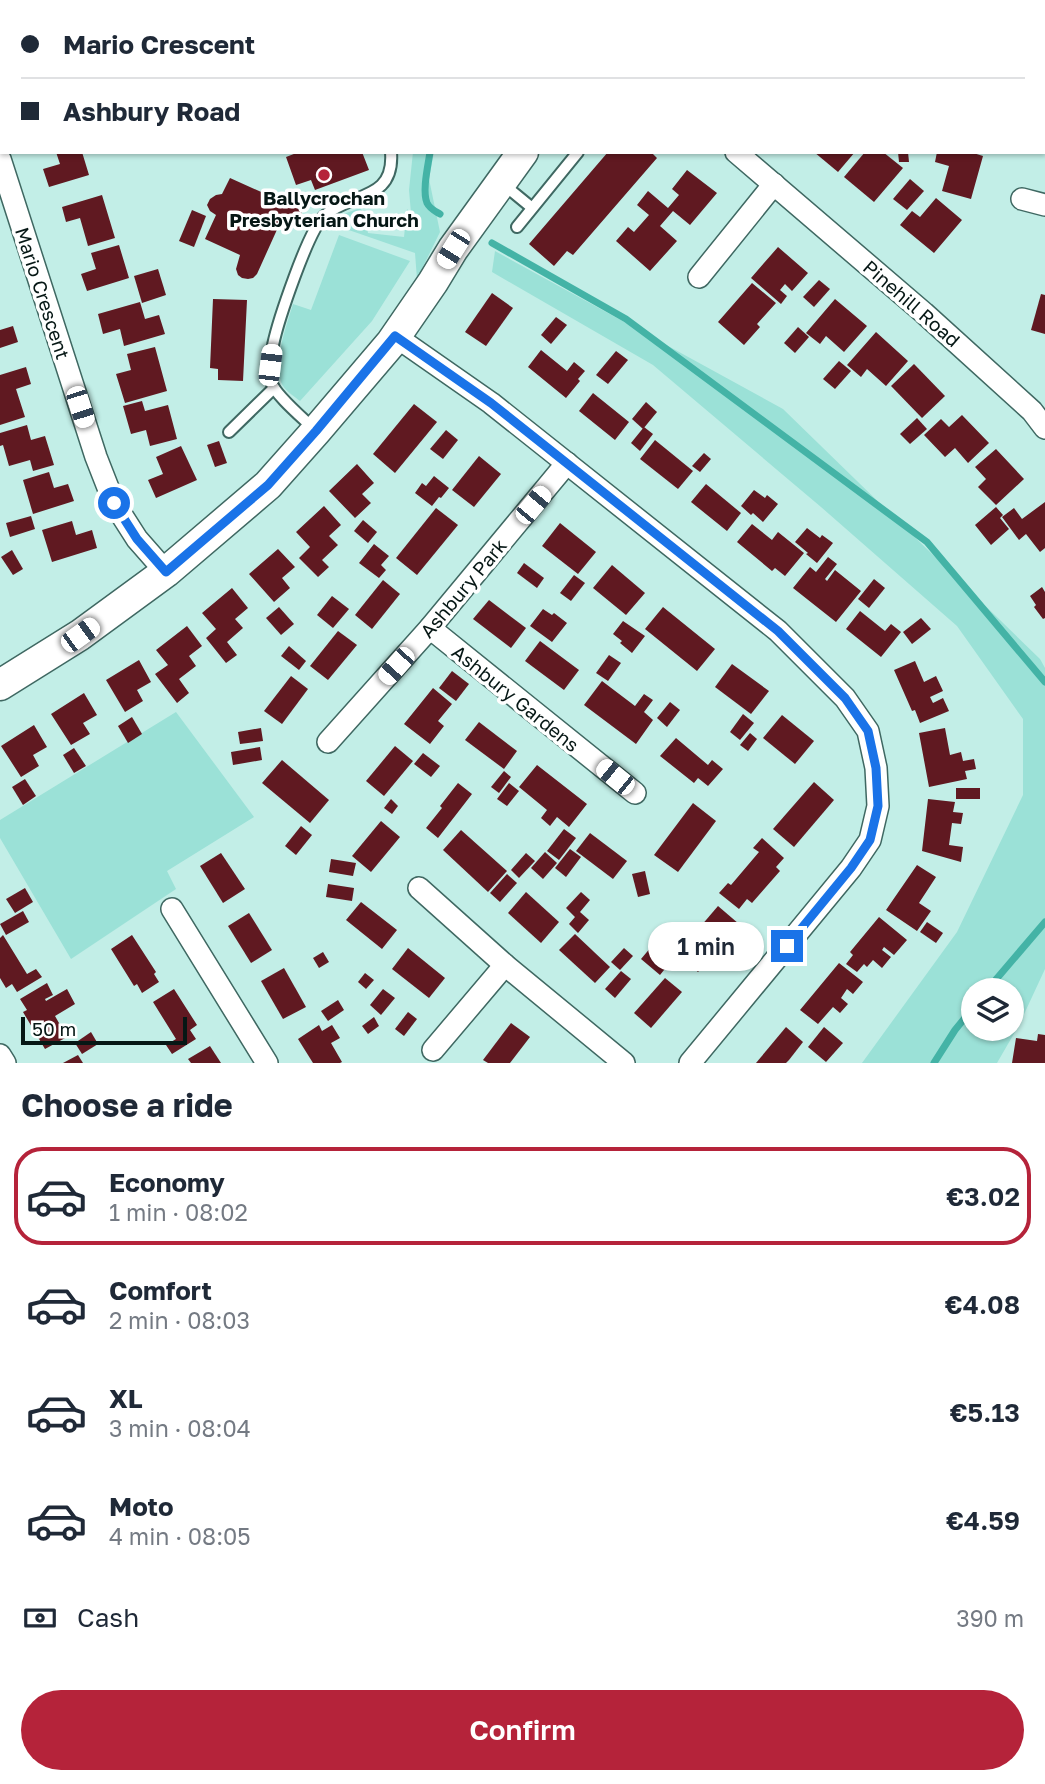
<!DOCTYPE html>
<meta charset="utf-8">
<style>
:root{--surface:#fff;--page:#f2f2f3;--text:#1f2937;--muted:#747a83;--line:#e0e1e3;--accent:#b5233a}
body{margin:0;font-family:"Golos Text",sans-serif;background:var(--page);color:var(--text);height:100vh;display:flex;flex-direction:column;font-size:26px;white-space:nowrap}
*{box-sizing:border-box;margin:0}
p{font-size:23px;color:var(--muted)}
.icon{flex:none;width:38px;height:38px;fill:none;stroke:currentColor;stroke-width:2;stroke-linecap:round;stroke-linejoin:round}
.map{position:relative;height:1063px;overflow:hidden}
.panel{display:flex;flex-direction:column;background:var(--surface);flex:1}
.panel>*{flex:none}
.top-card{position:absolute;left:0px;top:0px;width:1046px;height:154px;box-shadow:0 2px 5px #0004;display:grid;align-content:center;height:154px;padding:0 21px;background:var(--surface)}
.buttons{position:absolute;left:961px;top:978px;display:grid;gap:14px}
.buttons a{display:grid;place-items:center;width:63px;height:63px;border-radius:50%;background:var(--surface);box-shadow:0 2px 5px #0004;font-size:35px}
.scale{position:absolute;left:21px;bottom:18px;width:166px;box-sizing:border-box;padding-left:7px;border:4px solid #061715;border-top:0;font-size:19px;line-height:24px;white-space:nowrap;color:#061715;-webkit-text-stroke:5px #fff;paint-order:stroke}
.end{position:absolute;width:32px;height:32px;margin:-16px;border:9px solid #1a73e8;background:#fff;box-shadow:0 0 0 4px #fff}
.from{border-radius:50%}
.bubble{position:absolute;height:49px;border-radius:24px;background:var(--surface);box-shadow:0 2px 5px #0004;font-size:23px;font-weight:600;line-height:49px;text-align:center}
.car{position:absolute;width:21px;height:42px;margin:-21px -10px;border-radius:9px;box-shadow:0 0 5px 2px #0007;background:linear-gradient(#fff 24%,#345 0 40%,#fff 0 76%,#345 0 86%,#fff 0)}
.top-card b{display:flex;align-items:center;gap:24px;height:66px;font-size:26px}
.top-card b+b{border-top:2px solid var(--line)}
.top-card i{width:18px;height:18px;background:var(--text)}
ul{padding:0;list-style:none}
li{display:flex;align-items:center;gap:21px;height:98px;margin:0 14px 10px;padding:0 7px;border:4px solid transparent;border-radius:28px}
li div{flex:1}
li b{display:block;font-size:26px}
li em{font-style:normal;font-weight:600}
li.selected{border-color:var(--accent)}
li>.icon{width:63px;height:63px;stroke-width:1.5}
h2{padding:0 21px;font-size:32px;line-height:84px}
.pay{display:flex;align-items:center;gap:18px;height:77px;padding:0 21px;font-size:26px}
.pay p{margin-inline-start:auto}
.primary-button{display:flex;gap:14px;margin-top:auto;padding:14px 21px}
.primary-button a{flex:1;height:80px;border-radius:42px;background:var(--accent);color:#fff;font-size:28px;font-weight:600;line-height:80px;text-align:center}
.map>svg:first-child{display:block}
.green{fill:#9be1d7;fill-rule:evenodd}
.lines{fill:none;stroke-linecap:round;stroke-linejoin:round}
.stream{stroke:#44b3a6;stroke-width:7}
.building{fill:#601921}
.lane-casing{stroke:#3f6862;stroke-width:14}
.street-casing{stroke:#3f6862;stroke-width:24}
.secondary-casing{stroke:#3f6862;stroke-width:33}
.lane{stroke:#fff;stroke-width:10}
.street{stroke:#fff;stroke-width:21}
.secondary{stroke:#fff;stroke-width:30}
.route{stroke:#1a73e8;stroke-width:9}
.poi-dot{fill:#b5233a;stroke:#fff;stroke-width:2.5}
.labels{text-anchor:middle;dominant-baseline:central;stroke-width:7;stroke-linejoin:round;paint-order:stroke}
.poi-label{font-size:19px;font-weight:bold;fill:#061715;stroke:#fff}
.street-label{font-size:19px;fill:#061715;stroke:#fff}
</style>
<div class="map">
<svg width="1045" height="1063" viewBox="0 0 1045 1063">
<rect width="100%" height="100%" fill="#c2eee7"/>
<!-- green -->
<g class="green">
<path d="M413 152H434L429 179 440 232 417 279 415 253 343 228 336 221 338 216 360 208 364 213 368 233 404 237 407 209 411 213 409 190Z"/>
<path d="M339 235 410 261 372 321 300 401C295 397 287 392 283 386 271 367 287 324 293 304L311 310Z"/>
<path d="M495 251 783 409 1040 659 1045 668V969L1019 1025 997 1063H862L957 932 1023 795V719L957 626 821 507 653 365 492 272ZM973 990H1012V1029H973Z"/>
<path d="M176 712 254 817 167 871 176 889 71 959 0 838V820Z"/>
</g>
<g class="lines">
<!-- stream -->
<g class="stream">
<path d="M709 0 716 2"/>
<path d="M455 2 456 0"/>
<path d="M430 152C428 166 422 191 427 203 430 209 435 211 440 214"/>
<path d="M492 243 626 319 927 542 1045 682"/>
<path d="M987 990 1045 922"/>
<path d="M934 1063 955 1030 973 1008"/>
</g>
</g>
<!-- building -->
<g class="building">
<path d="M56 152H82L89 175 49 187 43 169 60 164Z"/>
<path d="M299 152H362L369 170 315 190 311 180 296 185 286 157Z"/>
<path d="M608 152H651L657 158 573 255 567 251 554 266 529 244Z"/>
<path d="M814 152H855L838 172Z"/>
<path d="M865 152H883L903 168 874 202 844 177Z"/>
<path d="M898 152H908L909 162H899Z"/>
<path d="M937 152H970L983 156 971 199 942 191 949 166 935 162Z"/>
<path d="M687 170 717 193 690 225 673 211 660 226 677 241 650 271 616 241 628 227 634 232 649 215 637 205 648 191 668 208 679 195 672 189Z"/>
<path d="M230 178 297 208 301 211 302 216 301 221 294 227 280 223 257 274 253 278 248 279 242 278 238 275 236 269 240 255 205 239 216 215 210 211 207 205 210 199 216 195 222 194Z"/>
<path d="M910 179 924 191 907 210 893 199Z"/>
<path d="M102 195 115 238 88 246 80 218 66 222 62 207Z"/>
<path d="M936 198 962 220 934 253 900 225 912 211 920 217Z"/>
<path d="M192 210 206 216 194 247 179 241Z"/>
<path d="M119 245 129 278 87 291 81 274 96 269 91 253Z"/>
<path d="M778 247 808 273 792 291 785 284 780 290 787 296 781 304 751 278Z"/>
<path d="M158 269 166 295 142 303 134 276Z"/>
<path d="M819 280 830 289 814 307 803 297Z"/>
<path d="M752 283 776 303 757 324 760 327 744 345 718 322Z"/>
<path d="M492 293 513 308 486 346 465 332Z"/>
<path d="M1041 294 1045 295V334L1031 330Z"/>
<path d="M213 299 247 300 243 381 218 380V369L210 368Z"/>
<path d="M835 299 867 326 844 352 826 336 820 344 806 333Z"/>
<path d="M140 302 145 319 159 315 165 334 124 346 120 329 103 334 98 314Z"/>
<path d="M556 317 567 325 551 344 541 335Z"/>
<path d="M13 326 18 342 0 348V330Z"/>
<path d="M798 327 809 337 795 353 784 343Z"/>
<path d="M876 332 908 361 886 386 867 369 861 377 847 365Z"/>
<path d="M155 347 167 391 125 403 116 374 131 370 127 354Z"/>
<path d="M541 350 567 371 574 362 585 371 578 379 580 381 566 398 528 367Z"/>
<path d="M616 351 628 360 608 384 596 375Z"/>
<path d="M839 361 851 371 835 389 823 379Z"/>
<path d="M914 364 945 396 922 418 891 386Z"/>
<path d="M26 367 31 384 16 389 25 417 0 425V375Z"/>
<path d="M593 393 629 422 615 440 579 411Z"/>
<path d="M142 401 145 411 168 405 177 439 150 446 146 430 131 434 123 406Z"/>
<path d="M646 402 657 412 643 429 632 419Z"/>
<path d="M414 404 437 422 395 473 373 454Z"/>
<path d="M962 415 989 443 968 463 955 448 945 457 924 435 941 419 949 427Z"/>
<path d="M917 418 927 429 910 444 900 434Z"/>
<path d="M27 425 31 440 45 436 54 465 33 471 30 460 9 466 3 445 0 446V433Z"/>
<path d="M644 427 653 434 640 451 631 443Z"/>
<path d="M446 430 458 440 443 459 430 449Z"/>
<path d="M655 440 693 471 678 489 640 459Z"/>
<path d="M219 441 227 463 215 467 207 445Z"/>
<path d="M181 446 197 480 156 498 148 480 163 474 156 457Z"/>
<path d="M996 449 1024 479 996 505 978 487 986 479 975 467Z"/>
<path d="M704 453 711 459 700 472 692 466Z"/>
<path d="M479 456 501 474 474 507 452 490Z"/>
<path d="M357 464 374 483 362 494 371 503 355 518 329 491Z"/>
<path d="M49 472 54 488 68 484 74 501 33 514 23 480Z"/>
<path d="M434 476 449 488 441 498 439 497 432 506 415 493 422 483 426 486Z"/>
<path d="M706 484 741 513 727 531 691 502Z"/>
<path d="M754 490 765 498 767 495 778 504 763 522 753 513 751 515 741 506Z"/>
<path d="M1045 502V548L1040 552 1026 534 1019 540 1002 517 1014 508 1022 519Z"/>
<path d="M324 506 341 525 329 536 338 545 322 560 329 567 318 577 299 558 310 547 296 532Z"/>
<path d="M996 507 1003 515 1000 518 1009 529 991 545 975 525Z"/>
<path d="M436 508 458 525 417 575 396 558Z"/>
<path d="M31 516 35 529 10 537 6 523Z"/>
<path d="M363 520 377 532 368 543 354 531Z"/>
<path d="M72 521 76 535 92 530 97 548 52 562 42 530Z"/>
<path d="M560 523 596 552 578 574 542 546Z"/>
<path d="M752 524 772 540 778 532 804 553 785 576 775 568 772 571 737 542Z"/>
<path d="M807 528 820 538 822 535 833 543 817 563 806 554 808 553 795 542Z"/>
<path d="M374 544 389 556 381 565 386 570 379 578 359 563Z"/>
<path d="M278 549 295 567 282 578 290 588 274 602 249 574Z"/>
<path d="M12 550 23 569 13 575 1 557Z"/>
<path d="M828 557 837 564 825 579 827 581 835 570 861 591 836 622 793 588 810 567 816 572Z"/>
<path d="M524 563 544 578 537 588 517 573Z"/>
<path d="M612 565 645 593 626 615 593 588Z"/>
<path d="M574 575 585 583 571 601 560 593Z"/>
<path d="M874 579 885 588 869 608 858 599Z"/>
<path d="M383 580 400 594 372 629 355 615Z"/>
<path d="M1042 587 1045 592V618L1043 619 1034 607 1036 605 1030 596Z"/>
<path d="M232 588 248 608 235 619 243 628 227 642 237 655 226 663 206 638 216 629 202 613Z"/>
<path d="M332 596 349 609 333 628 317 615Z"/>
<path d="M489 600 526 628 511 648 473 619Z"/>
<path d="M279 607 294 624 281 635 266 618Z"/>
<path d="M663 607 715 649 697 671 645 629Z"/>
<path d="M543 609 552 615 554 613 567 623 552 642 530 626Z"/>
<path d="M860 611 885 631 891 624 901 632 881 657 846 629Z"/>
<path d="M921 618 931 629 912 644 903 632Z"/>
<path d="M623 621 645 636 632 653 620 643 622 641 613 634Z"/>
<path d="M187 626 202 646 189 656 196 666 179 679 189 693 177 703 155 674 168 665 156 650Z"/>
<path d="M338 631 357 645 328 680 310 666Z"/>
<path d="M540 641 579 670 564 690 525 661Z"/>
<path d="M289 646 306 661 299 670 281 656Z"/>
<path d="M609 655 621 663 608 681 596 673Z"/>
<path d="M139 660 151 682 137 690 143 701 125 712 106 680Z"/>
<path d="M915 661 924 682 936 676 943 691 930 697 933 703 943 698 949 711 920 723 915 710 912 711 894 670Z"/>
<path d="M732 664 769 691 751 714 715 687Z"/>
<path d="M452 671 469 684 456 701 439 688Z"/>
<path d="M291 676 308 689 282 724 264 711Z"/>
<path d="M602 681 635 706 644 694 653 700 644 712 653 720 636 744 584 705Z"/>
<path d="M433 688 452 704 438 721 444 726 430 744 404 724Z"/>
<path d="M84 693 97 715 83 723 90 734 71 745 51 714Z"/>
<path d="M670 702 680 710 667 727 657 718Z"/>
<path d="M743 714 754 723 740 740 730 732Z"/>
<path d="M782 715 814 741 795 764 763 738Z"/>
<path d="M132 717 142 734 128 743 118 726Z"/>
<path d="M479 722 517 751 504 769 465 740Z"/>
<path d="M34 725 47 747 33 755 39 766 21 777 1 746Z"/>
<path d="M261 728 263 741 240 744 238 732Z"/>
<path d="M945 728 950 755 961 752 963 761 974 759 976 769 965 771 967 779 929 787 919 733Z"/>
<path d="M750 733 757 739 748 751 740 745Z"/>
<path d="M676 738 708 765 712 760 723 769 708 786 698 778 694 783 660 756Z"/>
<path d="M395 746 413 761 384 796 366 781Z"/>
<path d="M260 747 262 760 233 765 231 752Z"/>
<path d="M74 748 86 766 74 773 63 755Z"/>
<path d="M423 753 440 766 431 777 414 764Z"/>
<path d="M282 760 329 800 310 823 262 783Z"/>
<path d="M537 765 587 804 569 827 557 817 550 826 541 818 547 810 519 787Z"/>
<path d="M504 771 511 777 499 793 491 787Z"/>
<path d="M25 779 36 796 23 805 12 787Z"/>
<path d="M814 782 834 800 794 847 773 829Z"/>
<path d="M458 783 472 794 438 838 426 828 442 808 440 806Z"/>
<path d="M509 783 519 791 507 806 497 799Z"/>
<rect x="956" y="788" width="24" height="11"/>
<path d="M391 799 398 806 392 814 384 808Z"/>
<path d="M928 799 955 802 953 812 963 813 961 824 952 823 949 845 963 847 961 862 922 851Z"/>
<path d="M693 803 716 821 678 872 654 855Z"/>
<path d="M381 821 400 837 371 872 352 856Z"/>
<path d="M301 826 312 835 296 855 285 846Z"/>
<path d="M564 829 576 838 559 860 547 851Z"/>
<path d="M461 830 507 871 488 892 443 850Z"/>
<path d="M590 833 627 861 613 879 576 851Z"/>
<path d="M762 838 784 858 776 867 780 871 752 903 747 899 739 909 719 893 728 883 731 885 759 852 753 848Z"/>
<path d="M570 849 581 857 566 877 555 868Z"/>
<path d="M545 852 557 863 543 879 531 868Z"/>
<path d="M221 853 245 889 223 903 200 866Z"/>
<path d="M526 853 535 861 519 878 511 870Z"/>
<path d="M331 859 356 863 353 876 329 872Z"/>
<path d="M917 865 936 877 919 903 931 911 917 931 886 910Z"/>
<path d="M645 871 650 894 638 897 632 874Z"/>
<path d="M507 874 517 883 500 902 490 893Z"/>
<path d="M328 884 354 888 352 901 326 897Z"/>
<path d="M25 888 33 902 15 913 6 899Z"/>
<path d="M526 892 559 922 541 943 508 913Z"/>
<path d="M581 892 590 900 580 912 589 920 578 933 569 924 575 917 566 908Z"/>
<path d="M361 902 397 930 382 949 346 920Z"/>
<path d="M718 906 739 924 698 972 677 954Z"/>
<path d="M23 911 29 922 6 935 0 924Z"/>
<path d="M249 913 272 950 251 963 228 926Z"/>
<path d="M879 917 907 940 894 955 884 947 882 950 891 957 882 968 873 960 867 967 864 964 857 972 846 964 853 955 850 952Z"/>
<path d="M927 922 943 933 936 943 920 932Z"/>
<path d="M575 934 610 967 595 983 559 950Z"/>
<path d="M3 935 27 974 36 969 42 977 17 992 12 984 6 988 0 978V938Z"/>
<path d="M132 935 156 972 154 974 159 982 142 993 137 984 134 986 111 949Z"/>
<path d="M657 940 674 955 666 964 668 965 660 975 641 959Z"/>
<path d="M408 948 445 978 429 998 392 969Z"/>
<path d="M624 948 633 956 620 970 611 962Z"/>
<path d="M323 952 329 962 319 968 313 958Z"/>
<path d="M839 963 863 982 853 994 847 989 841 998 848 1004 840 1013 833 1007 818 1024 800 1010Z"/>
<path d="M284 968 306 1007 283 1019 261 981Z"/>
<path d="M621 971 631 979 615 998 605 989Z"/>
<path d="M365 973 374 980 366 989 358 982Z"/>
<path d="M665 978 682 992 651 1028 634 1013Z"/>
<path d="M47 983 53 995 45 999 46 1001 67 989 75 1004 55 1016 67 1037 45 1049 23 1012 27 1010 20 999Z"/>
<path d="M174 989 197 1025 190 1030 196 1039 172 1054 166 1045 176 1039 153 1002Z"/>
<path d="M383 989 395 998 381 1015 370 1005Z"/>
<path d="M338 1000 344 1010 328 1021 321 1011Z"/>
<path d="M408 1012 417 1019 404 1036 395 1029Z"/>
<path d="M374 1017 379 1026 368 1034 362 1026Z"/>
<path d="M511 1023 530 1037 510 1063H488L483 1060Z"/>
<path d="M319 1025 322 1031 332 1025 340 1038 331 1043 342 1062 340 1063H313L298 1039Z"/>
<path d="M786 1027 803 1042 789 1060 786 1063H756Z"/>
<path d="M824 1027 843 1043 826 1062 808 1047Z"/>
<path d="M91 1032 98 1044 82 1054 75 1043Z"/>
<path d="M1038 1034 1045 1035V1063H1012L1016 1038 1037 1041Z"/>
<path d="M210 1046 221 1063H191L188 1059Z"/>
<path d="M78 1055 83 1063H63Z"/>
</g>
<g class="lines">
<!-- lane casing -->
<g class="lane-casing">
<g id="lane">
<path d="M503 184 531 207"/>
<path d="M517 227 578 152"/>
<path d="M314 429C304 419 275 395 271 382 268 371 270 356 273 345 278 321 308 231 324 216 350 192 395 202 391 152"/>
<path d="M229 432 274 388"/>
</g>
</g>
<!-- street casing -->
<g class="street-casing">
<g id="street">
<path d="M344 0 345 2"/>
<path d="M25 2 30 0"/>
<path d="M0 14 2 13"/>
<path d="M736 152 924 313 1032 411 1045 428"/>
<path d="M0 159 96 457 114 503 137 539 166 572"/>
<path d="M1022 199 1045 205"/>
<path d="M699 277 774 184"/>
<path d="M395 336 491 403 778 631 845 698 868 731 876 768 878 806 870 840 851 868 690 1063"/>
<path d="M430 628 635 793"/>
<path d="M328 742 430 628 567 463"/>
<path d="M419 888 505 965 624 1063"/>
<path d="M172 909 267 1063"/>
<path d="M433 1050 505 965"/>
<path d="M0 1055 5 1063"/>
</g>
</g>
<!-- secondary casing -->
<g class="secondary-casing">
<g id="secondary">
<path d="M636 2 637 0"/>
<path d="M0 685 80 635 166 572 268 485 316 431 391 343 433 282 453 249 523 152"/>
</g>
</g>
<!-- lane -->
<use href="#lane" class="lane"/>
<!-- street -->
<use href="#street" class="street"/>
<!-- secondary -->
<use href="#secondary" class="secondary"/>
</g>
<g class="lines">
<!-- route -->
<path class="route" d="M114 503 137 539 166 572 268 485 316 431 395 336 491 403 778 631 845 698 868 731 876 768 878 806 870 840 851 868 787 946"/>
</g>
<!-- markers -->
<circle class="poi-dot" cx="324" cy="175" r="7"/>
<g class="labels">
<!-- poi labels -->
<g class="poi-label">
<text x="324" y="197">Ballycrochan<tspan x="324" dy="22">Presbyterian Church</tspan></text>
</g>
<!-- street labels -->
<g class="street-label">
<text transform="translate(43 293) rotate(72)">Mario Crescent</text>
<text transform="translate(912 303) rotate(41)">Pinehill Road</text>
<text transform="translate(463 588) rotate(-50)">Ashbury Park</text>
<text transform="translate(516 698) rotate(39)">Ashbury Gardens</text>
</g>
</g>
</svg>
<div class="buttons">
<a><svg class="icon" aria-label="layers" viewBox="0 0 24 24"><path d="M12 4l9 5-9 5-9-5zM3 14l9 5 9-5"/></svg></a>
</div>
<div class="scale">50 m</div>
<i class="end from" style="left:114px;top:503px"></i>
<i class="end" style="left:787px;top:946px"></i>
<div class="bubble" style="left:648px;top:922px;width:116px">1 min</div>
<i class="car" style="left:453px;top:249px;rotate:212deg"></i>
<i class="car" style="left:270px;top:365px;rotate:7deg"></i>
<i class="car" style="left:80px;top:407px;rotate:162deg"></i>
<i class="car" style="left:533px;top:505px;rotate:40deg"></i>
<i class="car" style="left:80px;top:635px;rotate:54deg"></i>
<i class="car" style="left:396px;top:666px;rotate:222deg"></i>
<i class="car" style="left:615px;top:777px;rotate:309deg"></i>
<div class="top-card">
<b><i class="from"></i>Mario Crescent</b>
<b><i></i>Ashbury Road</b>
</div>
</div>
<section class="panel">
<h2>Choose a ride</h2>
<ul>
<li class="selected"><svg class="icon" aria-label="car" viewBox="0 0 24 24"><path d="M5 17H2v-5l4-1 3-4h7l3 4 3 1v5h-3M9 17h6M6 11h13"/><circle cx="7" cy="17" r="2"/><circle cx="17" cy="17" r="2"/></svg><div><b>Economy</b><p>1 min · 08:02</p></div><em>€3.02</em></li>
<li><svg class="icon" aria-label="car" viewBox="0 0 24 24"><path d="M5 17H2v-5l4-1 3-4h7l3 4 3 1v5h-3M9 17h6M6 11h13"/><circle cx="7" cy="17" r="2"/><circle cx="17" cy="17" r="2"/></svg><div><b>Comfort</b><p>2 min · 08:03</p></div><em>€4.08</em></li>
<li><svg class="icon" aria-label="car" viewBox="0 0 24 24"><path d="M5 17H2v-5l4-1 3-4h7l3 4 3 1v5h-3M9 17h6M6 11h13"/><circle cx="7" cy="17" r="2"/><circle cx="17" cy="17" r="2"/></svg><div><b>XL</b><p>3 min · 08:04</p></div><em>€5.13</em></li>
<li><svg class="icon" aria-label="car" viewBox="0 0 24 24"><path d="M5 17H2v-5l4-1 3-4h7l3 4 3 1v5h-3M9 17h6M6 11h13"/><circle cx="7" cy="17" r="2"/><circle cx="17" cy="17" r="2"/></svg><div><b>Moto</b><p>4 min · 08:05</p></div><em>€4.59</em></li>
</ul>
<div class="pay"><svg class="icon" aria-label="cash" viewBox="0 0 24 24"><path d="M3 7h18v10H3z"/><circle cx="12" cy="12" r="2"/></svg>Cash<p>390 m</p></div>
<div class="primary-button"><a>Confirm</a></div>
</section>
